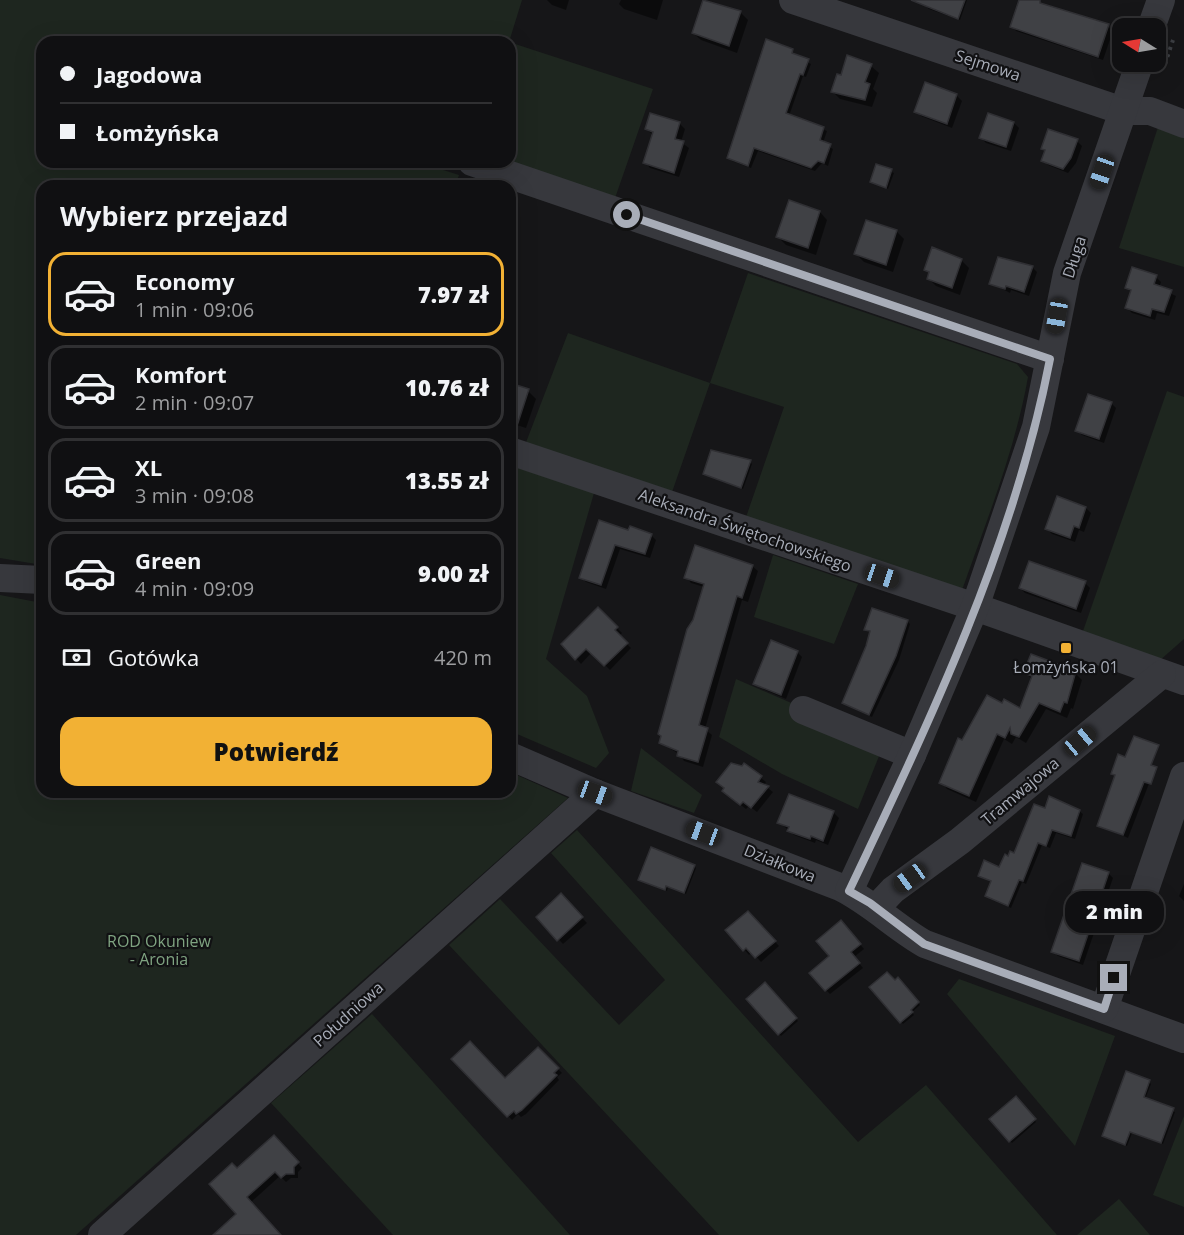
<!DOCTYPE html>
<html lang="pl">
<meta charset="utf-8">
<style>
:root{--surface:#101012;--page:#19191b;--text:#f1f3f6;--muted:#9c9d9f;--line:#303032;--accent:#f2b134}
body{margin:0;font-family:"Open Sans",sans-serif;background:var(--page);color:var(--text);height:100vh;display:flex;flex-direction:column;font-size:22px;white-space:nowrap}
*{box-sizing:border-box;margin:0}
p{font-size:20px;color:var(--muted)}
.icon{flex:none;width:33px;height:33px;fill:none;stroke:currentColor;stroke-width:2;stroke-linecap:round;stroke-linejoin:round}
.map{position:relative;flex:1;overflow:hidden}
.drawer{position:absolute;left:36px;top:180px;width:480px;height:618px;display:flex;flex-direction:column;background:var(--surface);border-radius:18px;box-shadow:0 6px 24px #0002,0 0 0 2px var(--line)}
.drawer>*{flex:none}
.hud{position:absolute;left:36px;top:36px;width:480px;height:132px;border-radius:18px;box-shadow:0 6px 24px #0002,0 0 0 2px var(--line);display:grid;align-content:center;height:132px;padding:0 24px;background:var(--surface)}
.needle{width:39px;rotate:281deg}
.tools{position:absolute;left:1112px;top:18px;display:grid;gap:12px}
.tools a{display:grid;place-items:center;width:54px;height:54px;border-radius:12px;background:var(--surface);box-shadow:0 6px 24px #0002,0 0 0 2px var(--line);font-size:30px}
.end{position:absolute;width:27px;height:27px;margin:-14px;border:8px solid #a8adb8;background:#111;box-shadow:0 0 0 3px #111}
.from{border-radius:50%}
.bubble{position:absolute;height:42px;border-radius:18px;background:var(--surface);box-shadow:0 6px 24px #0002,0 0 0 2px var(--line);font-size:20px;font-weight:800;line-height:42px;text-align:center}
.car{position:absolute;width:18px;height:36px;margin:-18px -9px;border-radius:8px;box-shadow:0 0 4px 2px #0007;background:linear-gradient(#222 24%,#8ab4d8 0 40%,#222 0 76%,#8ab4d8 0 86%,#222 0)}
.hud b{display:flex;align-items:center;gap:21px;height:57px;font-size:22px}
.hud b+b{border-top:2px solid var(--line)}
.hud i{width:15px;height:15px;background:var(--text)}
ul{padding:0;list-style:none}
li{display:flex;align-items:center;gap:18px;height:84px;margin:0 12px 9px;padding:0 12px;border:3px solid var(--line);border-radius:18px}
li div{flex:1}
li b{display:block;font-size:22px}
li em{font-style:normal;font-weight:800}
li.on{border-color:var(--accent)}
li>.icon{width:54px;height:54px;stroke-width:1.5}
h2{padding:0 24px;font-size:27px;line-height:72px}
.pay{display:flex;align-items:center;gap:15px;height:66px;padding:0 24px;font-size:22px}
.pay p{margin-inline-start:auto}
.button{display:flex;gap:12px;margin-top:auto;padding:12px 24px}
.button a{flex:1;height:69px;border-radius:18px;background:var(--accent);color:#111;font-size:24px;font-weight:800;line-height:69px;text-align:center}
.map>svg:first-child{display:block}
.green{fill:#1e261f}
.shadow{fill:#0007}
.building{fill:#404145;stroke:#303034;stroke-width:1.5}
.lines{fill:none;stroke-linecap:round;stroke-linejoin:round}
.path{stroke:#3d3f44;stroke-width:4;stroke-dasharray:3 4.5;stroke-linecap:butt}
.minor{stroke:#37383d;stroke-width:28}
.route{stroke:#a8adb8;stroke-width:8}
.poi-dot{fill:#f2b134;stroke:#111113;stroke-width:2}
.labels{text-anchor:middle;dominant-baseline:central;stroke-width:4.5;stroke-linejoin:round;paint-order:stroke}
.street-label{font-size:16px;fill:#a8adb8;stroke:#111113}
.poi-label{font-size:16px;fill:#a8adb8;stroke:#111113}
.park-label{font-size:16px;fill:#7fa381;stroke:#111113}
</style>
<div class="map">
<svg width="1184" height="1235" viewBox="0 0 1184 1235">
<rect width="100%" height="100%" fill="#161618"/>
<!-- green -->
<g class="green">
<path d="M0 0H522L509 42 653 89 614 201 510 162V42H42V162H442L440 169 459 175 455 186H42V565L0 558Z"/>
<path d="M1158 127 1184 136V267L1119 248Z"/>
<path d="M748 273 1017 364 1028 377C1015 451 986 522 961 593L745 520 784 407 710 383 671 495 525 445 568 333 710 383Z"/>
<path d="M1167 391 1184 397V639L1159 661 1083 631Z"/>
<path d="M510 465 594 493 546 659 587 696 609 753 596 768 510 731Z"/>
<path d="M773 555 858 584 834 644 754 617Z"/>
<path d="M0 595 42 603V792H510V772L568 798 76 1235H0Z"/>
<path d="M736 679 796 705 881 751 858 809 782 774 719 737Z"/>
<path d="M641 748 702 795 694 813 631 791Z"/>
<path d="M577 830 858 1142 926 1085 1057 1235H719L449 945 500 899 619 1025 665 980 551 853Z"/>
<path d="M959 979 1115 1036 1075 1146 947 994Z"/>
<path d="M372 1014 570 1235H393L271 1103Z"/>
<path d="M1184 1116V1207L1153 1195Z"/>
<path d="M1119 1199 1150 1235H1077Z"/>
</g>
<!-- shadow -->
<g class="shadow">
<path d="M547 0H569L566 10 552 5Z"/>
<path d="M621 0H663L657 20 624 9 619 4Z"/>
<path d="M704 0 740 12 748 20 737 53 701 40 693 33Z"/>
<path d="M930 0H967L960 20 929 9 927 7Z"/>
<path d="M1021 0H1034L1044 6 1108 26 1113 31 1103 60 1016 31 1012 26Z"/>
<path d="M792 50 795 56 811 64 806 77 803 76 789 116 827 131 823 143 833 149 828 166 822 163 815 171 758 151 751 168 732 161 729 158Z"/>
<path d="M871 66 879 73 873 89 877 93 872 107 840 99 832 91 842 77Z"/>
<path d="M926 84 957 96 962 101 952 128 921 116 916 111Z"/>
<path d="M989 115 1014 123 1019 128 1011 151 986 143 981 138Z"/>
<path d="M679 123 685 129 681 142 689 148 679 177 650 168 645 162 653 135 646 129Z"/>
<path d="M1077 141 1082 146 1076 163 1068 173 1048 165 1043 160 1046 152 1043 148Z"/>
<path d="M877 166 894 173 888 189 874 183Z"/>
<path d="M820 212 827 220 816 255 786 245 778 237Z"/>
<path d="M867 222 897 232 904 239 893 272 864 262 856 254Z"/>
<path d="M961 260 969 268 960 295 936 286 928 278 930 274 925 270Z"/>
<path d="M1032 267 1037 272 1029 296 1011 290 1010 293 991 283Z"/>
<path d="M1156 277 1161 282 1159 288 1176 296 1169 316 1157 313 1155 320 1132 313 1127 308 1132 293 1127 288Z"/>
<path d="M510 384 528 391 536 399 526 428 510 423Z"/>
<path d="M1111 403 1116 408 1104 443 1082 435 1077 430Z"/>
<path d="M750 462 752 464 743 489 704 474Z"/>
<path d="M1086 508 1091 513 1084 532 1079 530 1075 542 1052 534 1047 529Z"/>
<path d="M599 522 629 532 651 535 656 540 650 558 620 549 606 589 586 582 581 577Z"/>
<path d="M752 566 758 571 748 602 742 600 705 729 712 735 703 767 684 761 679 754 661 743 704 587 691 583 686 577Z"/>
<path d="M1085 583 1090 588 1081 613 1025 593 1020 588Z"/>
<path d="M598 609 622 633 619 636 631 648 610 670 592 652 581 664 563 644Z"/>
<path d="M907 621 910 624 899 660 872 717 847 706 843 703 868 647 871 633 866 629Z"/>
<path d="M797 652 802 657 786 699 760 688 755 683Z"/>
<path d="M1025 673H1075L1082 680 1073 709 1071 708 1067 718 1046 709 1026 743 1016 737 1012 744 1004 739 976 802 947 789 941 782 962 742 1003 705 1021 711 1033 680Z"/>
<path d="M745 765 761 778 766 782 764 785 773 792 757 812 749 806 746 809 729 796Z"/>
<path d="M1121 765 1150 781 1128 838 1099 825Z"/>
<path d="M790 795 834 813 839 818 828 845 816 840 815 843 794 835 779 822Z"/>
<path d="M1046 810 1079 811 1083 814 1075 839 1056 833 1050 848 1042 845 1026 884 1022 882 1011 908 990 899 987 896 992 883 979 875 1000 869 1015 855Z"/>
<path d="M694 866 696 868 686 894 668 887 667 891 642 881Z"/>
<path d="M1108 873 1113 878 1083 965 1058 956 1053 951Z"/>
<path d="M1184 884V901L1179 896Z"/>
<path d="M561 896 587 923 563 944 538 917Z"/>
<path d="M748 913 779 946 761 962 752 952 749 955 727 930Z"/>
<path d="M845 926 864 949 854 957 863 968 830 994 826 990 831 956Z"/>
<path d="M898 979 920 1005 912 1012 914 1015 903 1024 871 987Z"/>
<path d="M765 984 798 1021 781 1036 748 1000Z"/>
<path d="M538 1049 562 1073 557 1077 559 1080 526 1114 521 1117 518 1114 512 1120 453 1059 505 1080Z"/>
<path d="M1149 1082 1151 1084 1145 1099 1175 1112 1163 1144 1132 1133 1127 1146 1106 1138 1103 1136Z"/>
<path d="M1016 1098 1036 1122 1012 1143 991 1119Z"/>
<path d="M274 1137 302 1168 298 1172V1178H291L286 1182 280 1176 250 1203 280 1235H215L238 1214 237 1170Z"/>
</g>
<!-- building -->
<g class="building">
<path d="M703 0 741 11 729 46 692 33Z"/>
<path d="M911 0H965L958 19Z"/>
<path d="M1019 0H1040V3L1109 24 1098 57 1010 27Z"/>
<path d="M766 39 793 49 792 53 809 59 803 75 800 74 786 113 824 127 820 140 831 144 824 163 818 161 811 168 754 148 748 166 727 158Z"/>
<path d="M847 55 872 64 865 82 870 84 865 100 831 92 837 74 841 75Z"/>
<path d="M925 82 957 94 947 124 914 112Z"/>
<path d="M650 113 680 122 675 139 684 141 674 173 643 163 653 132 645 129Z"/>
<path d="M988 113 1014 122 1006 147 979 138Z"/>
<path d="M1048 129 1078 139 1071 158 1063 169 1041 161 1045 150 1041 149Z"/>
<path d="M876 164 892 169 886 188 870 182Z"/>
<path d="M789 200 820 211 808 248 776 237Z"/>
<path d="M866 220 897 230 886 265 854 254Z"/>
<path d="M932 247 962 259 952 288 927 279 929 272 924 270Z"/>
<path d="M998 257 1033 266 1024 292 1006 286 1005 289 989 284Z"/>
<path d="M1132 267 1157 275 1154 284 1172 290 1164 312 1152 309 1150 316 1125 308 1131 290 1125 288Z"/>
<path d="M510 383 529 389 514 435H510Z"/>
<path d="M1088 394 1112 402 1099 439 1075 431Z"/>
<path d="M711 450 751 460 741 488 703 474Z"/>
<path d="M1057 496 1086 507 1079 528 1074 526 1070 538 1045 529Z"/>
<path d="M599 520 628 530 630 526 652 534 645 554 615 545 601 585 579 578Z"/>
<path d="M695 545 753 565 742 598 737 596 705 704 699 725 708 728 698 762 677 756 678 751 659 743 661 736 658 734 687 629 693 620 704 584 684 578Z"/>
<path d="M1029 561 1086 581 1076 609 1019 588Z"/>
<path d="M598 607 618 627 615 630 628 643 604 666 586 649 575 660 561 644Z"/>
<path d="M872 608 908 620 896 656 869 715 842 703 866 646 870 631 864 630Z"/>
<path d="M771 640 798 651 781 695 753 684Z"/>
<path d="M1031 654 1076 671 1067 703 1064 702 1060 712 1039 703 1019 737 1011 734 1010 728 1005 738 997 734 969 796 939 783 958 738 962 740 987 695 1002 703 1004 699 1020 708 1032 676 1023 673Z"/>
<path d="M1134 736 1159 745 1151 765 1157 767 1151 784 1144 782 1123 835 1097 826 1115 775 1111 774 1118 754 1125 757Z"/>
<path d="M731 763 742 766 744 763 762 776 758 782 769 786 751 808 743 802 740 805 722 791 724 788 716 782Z"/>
<path d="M789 794 834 811 823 841 811 836 810 839 787 831 789 827 777 823Z"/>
<path d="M1049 796 1080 810 1071 836 1052 830 1046 846 1038 843 1023 881 1019 880 1008 906 985 896 991 881 978 876 984 860 999 867 1005 854 1008 856 1010 851 1014 853 1034 804 1045 808Z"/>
<path d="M651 847 695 865 684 893 666 886 665 890 638 880Z"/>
<path d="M1082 863 1109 872 1079 961 1051 952Z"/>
<path d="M561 893 583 917 557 941 536 917Z"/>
<path d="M748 911 776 941 755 958 746 948 743 951 725 930Z"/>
<path d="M841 920 861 944 851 952 860 963 825 991 809 973 829 956 816 941Z"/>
<path d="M887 972 895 980 898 977 919 1002 911 1010 913 1012 900 1023 869 987Z"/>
<path d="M765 982 797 1018 778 1035 746 999Z"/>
<path d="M470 1041 505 1078 538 1047 559 1068 554 1073 557 1075 522 1110 516 1114 514 1111 507 1117 451 1059Z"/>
<path d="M1126 1071 1150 1080 1144 1097 1174 1108 1161 1143 1130 1132 1125 1145 1102 1136Z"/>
<path d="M1016 1096 1036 1119 1009 1142 989 1119Z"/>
<path d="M274 1135 299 1162 294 1167V1174H286L281 1178 275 1172 247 1197 281 1235H213L236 1214 209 1184 232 1163 237 1168Z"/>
</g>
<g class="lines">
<!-- path -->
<path class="path" d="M1165 64 1173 40"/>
<!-- minor -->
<g class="minor">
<path d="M793 0 1123 111H1150L1184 124"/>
<path d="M1151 28 1161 0"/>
<path d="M472 162 1050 359"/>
<path d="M510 451 975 607 1184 681"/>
<path d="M0 578 42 580"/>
<path d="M803 710 912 755"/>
<path d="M510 756 595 793 840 887C871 902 895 927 925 944L1184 1039"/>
<path d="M849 891 912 755 975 607 1036 427 1067 273 1140 62"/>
<path d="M876 908 893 890 960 841 1162 674"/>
<path d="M1104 1009 1184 776"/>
<path d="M102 1235 595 793"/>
</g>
</g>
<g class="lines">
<!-- route -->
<path class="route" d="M627 215 1050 359C1014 545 930 721 849 891L870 903 924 944 1104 1009 1114 978"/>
</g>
<!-- markers -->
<rect class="poi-dot" x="1060" y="642" width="12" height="12" rx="3"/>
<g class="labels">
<!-- street labels -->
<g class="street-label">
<text transform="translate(988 65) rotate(18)">Sejmowa</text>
<text transform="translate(1074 257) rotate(-72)">Długa</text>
<text transform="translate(745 530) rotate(19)">Aleksandra Świętochowskiego</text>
<text transform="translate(1020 791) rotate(-40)">Tramwajowa</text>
<text transform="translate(780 863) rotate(22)">Działkowa</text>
<text transform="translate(348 1014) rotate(-42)">Południowa</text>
</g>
<!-- poi labels -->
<g class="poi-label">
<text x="1066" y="667">Łomżyńska 01</text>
</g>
<!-- park labels -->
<g class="park-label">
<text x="159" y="941">ROD Okuniew<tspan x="159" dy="18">- Aronia</tspan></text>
</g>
</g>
</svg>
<div class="tools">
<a><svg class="needle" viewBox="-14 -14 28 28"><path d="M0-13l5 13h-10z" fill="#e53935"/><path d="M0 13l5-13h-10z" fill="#9c9d9f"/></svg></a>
</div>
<i class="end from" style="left:627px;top:215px"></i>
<i class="end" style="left:1114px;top:978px"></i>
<div class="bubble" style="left:1065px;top:891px;width:99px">2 min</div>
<i class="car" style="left:1102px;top:172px;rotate:199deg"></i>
<i class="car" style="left:1057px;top:316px;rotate:190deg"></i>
<i class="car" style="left:882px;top:576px;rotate:109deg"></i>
<i class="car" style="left:1080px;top:741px;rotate:50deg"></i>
<i class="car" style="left:595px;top:793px;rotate:110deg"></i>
<i class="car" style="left:703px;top:833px;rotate:290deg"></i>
<i class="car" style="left:910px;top:878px;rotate:234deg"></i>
<div class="hud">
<b><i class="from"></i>Jagodowa</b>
<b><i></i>Łomżyńska</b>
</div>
<section class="drawer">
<h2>Wybierz przejazd</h2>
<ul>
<li class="on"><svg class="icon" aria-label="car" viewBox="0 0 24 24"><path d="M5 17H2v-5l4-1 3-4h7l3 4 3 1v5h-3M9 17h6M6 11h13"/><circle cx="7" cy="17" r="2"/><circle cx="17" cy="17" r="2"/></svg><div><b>Economy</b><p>1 min · 09:06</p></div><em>7.97 zł</em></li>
<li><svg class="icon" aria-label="car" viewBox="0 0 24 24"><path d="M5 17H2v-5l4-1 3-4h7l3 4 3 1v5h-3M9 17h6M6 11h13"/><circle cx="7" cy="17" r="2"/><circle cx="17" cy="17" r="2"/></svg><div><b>Komfort</b><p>2 min · 09:07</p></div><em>10.76 zł</em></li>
<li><svg class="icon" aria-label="car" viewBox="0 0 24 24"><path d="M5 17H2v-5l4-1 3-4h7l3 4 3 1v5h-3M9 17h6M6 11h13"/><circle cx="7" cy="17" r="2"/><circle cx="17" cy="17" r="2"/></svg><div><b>XL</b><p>3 min · 09:08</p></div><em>13.55 zł</em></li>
<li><svg class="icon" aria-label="car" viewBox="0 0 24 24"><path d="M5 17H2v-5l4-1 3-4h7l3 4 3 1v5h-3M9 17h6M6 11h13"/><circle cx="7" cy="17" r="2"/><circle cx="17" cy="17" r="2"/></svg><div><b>Green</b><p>4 min · 09:09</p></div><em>9.00 zł</em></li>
</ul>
<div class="pay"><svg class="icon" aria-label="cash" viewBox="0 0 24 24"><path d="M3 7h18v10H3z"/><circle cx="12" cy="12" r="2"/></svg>Gotówka<p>420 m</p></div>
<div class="button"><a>Potwierdź</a></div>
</section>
</div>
